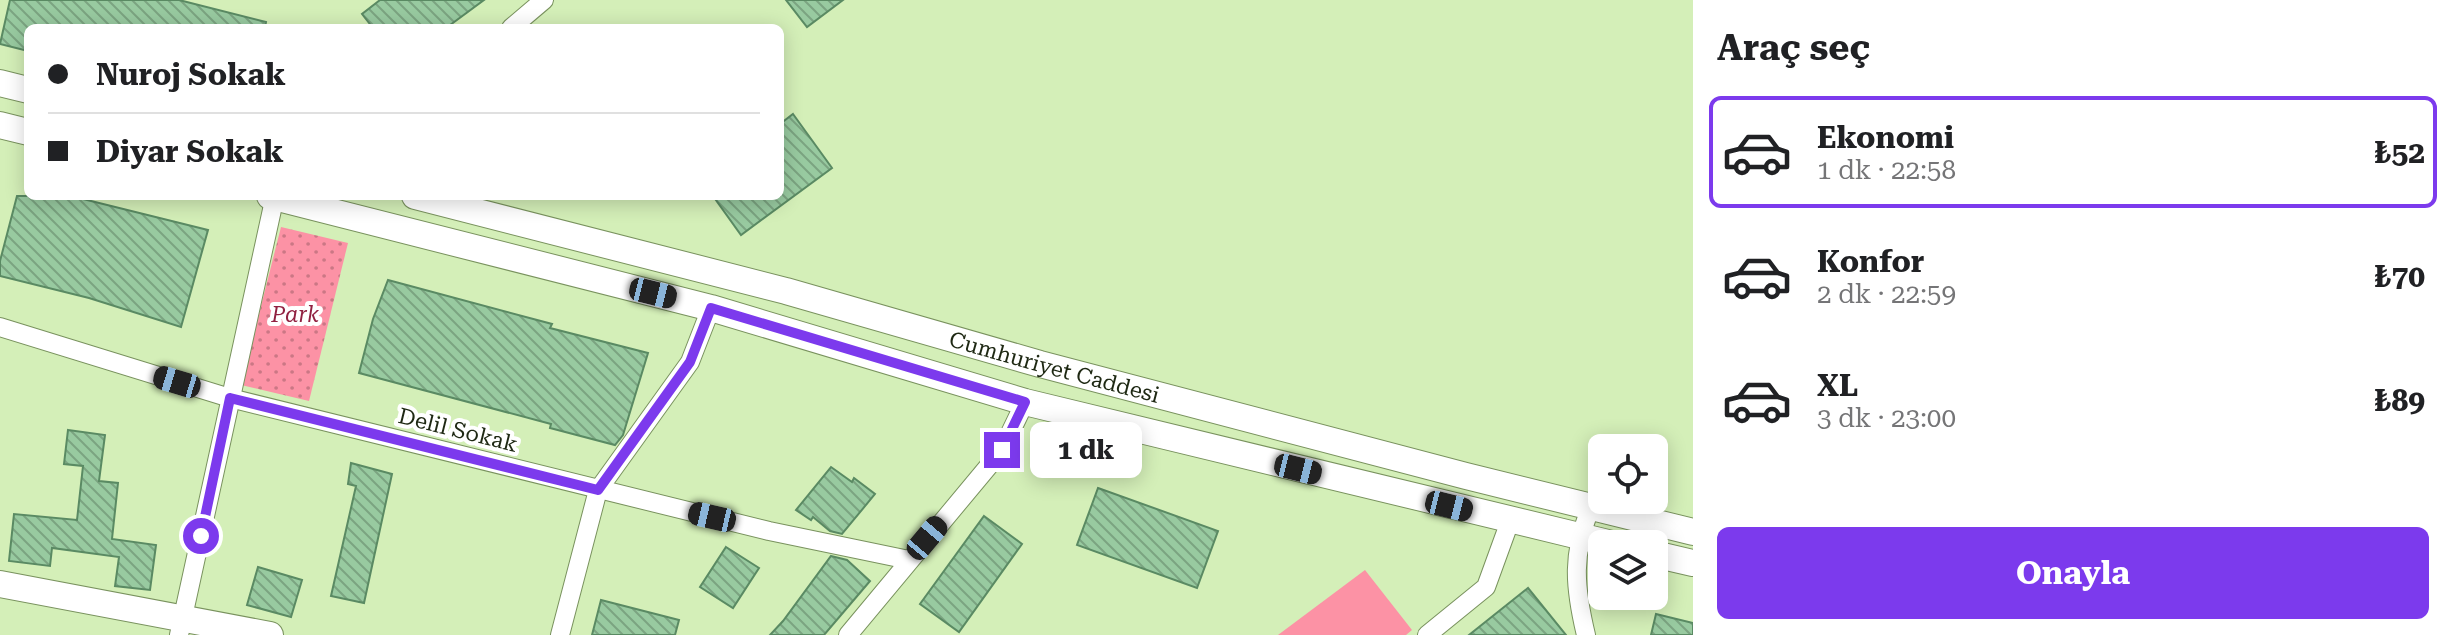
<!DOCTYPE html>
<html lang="tr">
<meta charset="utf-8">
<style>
:root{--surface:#fff;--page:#f2f2f2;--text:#202124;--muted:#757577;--line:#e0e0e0;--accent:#7c3aed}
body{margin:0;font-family:"Roboto Serif",serif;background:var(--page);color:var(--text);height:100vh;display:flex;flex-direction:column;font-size:30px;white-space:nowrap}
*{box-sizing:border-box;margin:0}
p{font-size:26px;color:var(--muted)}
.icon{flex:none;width:44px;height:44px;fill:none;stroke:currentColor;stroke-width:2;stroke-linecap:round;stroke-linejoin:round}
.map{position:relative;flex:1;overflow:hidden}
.sheet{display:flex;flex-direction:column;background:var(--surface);width:760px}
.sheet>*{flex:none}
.banner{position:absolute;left:24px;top:24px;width:760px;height:176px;border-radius:12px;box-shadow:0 4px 20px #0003;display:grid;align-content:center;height:176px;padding:0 24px;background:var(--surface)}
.buttons{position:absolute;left:1588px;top:434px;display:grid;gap:16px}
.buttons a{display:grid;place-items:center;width:80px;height:80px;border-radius:12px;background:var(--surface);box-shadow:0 4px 20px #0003;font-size:40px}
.end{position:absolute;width:36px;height:36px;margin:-18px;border:10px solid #7c3aed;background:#fff;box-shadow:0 0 0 4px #fff}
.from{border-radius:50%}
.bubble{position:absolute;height:56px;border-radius:12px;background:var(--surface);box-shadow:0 4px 20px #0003;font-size:26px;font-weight:700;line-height:56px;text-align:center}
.car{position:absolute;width:24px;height:48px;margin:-24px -12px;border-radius:10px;box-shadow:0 0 6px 2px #0007;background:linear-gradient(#222 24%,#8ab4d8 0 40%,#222 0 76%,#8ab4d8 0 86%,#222 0)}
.banner b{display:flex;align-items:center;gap:28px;height:76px;font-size:30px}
.banner b+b{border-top:2px solid var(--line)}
.banner i{width:20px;height:20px;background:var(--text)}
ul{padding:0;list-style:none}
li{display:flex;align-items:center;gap:24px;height:112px;margin:0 16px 12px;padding:0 8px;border:4px solid transparent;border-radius:12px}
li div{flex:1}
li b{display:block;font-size:30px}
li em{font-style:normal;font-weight:700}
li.on{border-color:var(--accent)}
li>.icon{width:72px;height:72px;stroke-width:1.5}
h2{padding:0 24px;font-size:36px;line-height:96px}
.button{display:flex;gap:16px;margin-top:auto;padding:16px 24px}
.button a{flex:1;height:92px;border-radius:12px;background:var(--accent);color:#fff;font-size:32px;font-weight:700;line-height:92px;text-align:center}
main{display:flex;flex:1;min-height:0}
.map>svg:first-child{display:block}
.park{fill:url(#park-dots)}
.pitch{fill:#fc92a5}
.building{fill:url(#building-back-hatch);stroke:#5a8a63;stroke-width:2}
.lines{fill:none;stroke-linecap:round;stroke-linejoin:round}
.street-casing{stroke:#79925e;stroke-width:20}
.secondary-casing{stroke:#79925e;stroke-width:28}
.street{stroke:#fff;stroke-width:18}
.secondary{stroke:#fff;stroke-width:26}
.route{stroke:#7c3aed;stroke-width:10}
.labels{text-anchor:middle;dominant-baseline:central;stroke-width:8;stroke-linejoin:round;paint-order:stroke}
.park-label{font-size:22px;font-style:italic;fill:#912141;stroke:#fff}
.street-label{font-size:22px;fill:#1e2813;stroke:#fff}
</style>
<main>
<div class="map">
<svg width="1693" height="635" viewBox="0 0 1693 635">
<defs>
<pattern id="park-dots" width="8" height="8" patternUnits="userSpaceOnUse" patternTransform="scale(2)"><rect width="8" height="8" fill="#fc92a5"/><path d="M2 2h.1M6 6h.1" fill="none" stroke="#cb7785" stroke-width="1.8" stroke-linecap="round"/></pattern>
<pattern id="building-back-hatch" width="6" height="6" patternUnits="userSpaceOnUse" patternTransform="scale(2)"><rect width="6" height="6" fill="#98caa0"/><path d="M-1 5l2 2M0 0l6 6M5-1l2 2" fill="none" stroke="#7ba481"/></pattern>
</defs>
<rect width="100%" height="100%" fill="#d4efb8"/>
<!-- park -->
<path class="park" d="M281 227 348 243 309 401 241 385Z"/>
<!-- pitch -->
<path class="pitch" d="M1365 570 1412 630 1406 635H1278Z"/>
<!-- building -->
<g class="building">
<path d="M10 0H179L266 22 265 28H28V51L0 44Z"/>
<path d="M380 0H484L446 28H373L362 14Z"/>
<path d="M786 0H843L807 27Z"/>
<path d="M793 114 832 168 741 235 713 196H780V124Z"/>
<path d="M17 196H71L208 230 181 327 89 298 0 276V261Z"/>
<path d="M388 280 552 324 550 328 648 353 623 435 615 445 550 428 551 424 359 373 373 319Z"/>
<path d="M68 430 105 435 99 481 118 483 112 539 156 545 150 590 115 586 119 557 52 548 50 566 9 561 14 514 77 520 83 466 64 464Z"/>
<path d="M351 463 392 474 364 603 331 596 356 486 348 484Z"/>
<path d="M831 467 852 482 854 478 875 494 842 534 830 531 813 517 811 520 796 510Z"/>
<path d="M1098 488 1218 531 1197 588 1077 545Z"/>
<path d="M984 516 1022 544 959 632 920 604Z"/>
<path d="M726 547 759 568 733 608 700 587Z"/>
<path d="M831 556 847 560 870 581 824 635H770L783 621Z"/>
<path d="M258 567 302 580 291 617 247 605Z"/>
<path d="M1528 588 1566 635H1469Z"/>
<path d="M601 600 679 620 675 635H592Z"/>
<path d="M1656 614 1693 623V635H1651Z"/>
</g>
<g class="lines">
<!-- street casing -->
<g class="street-casing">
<g id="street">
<path d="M511 28 544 0"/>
<path d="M0 327 230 398 769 531 909 560"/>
<path d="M179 635 275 196"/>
<path d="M560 635 598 490 690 362 711 308"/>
<path d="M848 635 1002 450 1025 402"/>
<path d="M1427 635 1486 587 1510 521"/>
<path d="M1586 635C1574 585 1572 554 1591 506"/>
</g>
</g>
<!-- secondary casing -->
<g class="secondary-casing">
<g id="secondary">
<path d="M0 83 28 90"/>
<path d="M0 125 28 132"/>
<path d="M270 196 711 308 1025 402 1612 544"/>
<path id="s1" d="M415 196 786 291 1040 364 1466 476 1693 532"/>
<path d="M1654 554 1693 563"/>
<path d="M0 584 270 635"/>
</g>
</g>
<!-- street -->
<use href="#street" class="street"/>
<!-- secondary -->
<use href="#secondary" class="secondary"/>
</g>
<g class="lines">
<!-- route -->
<path class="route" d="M201 536 230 398 598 490 690 362 711 308 1025 402 1002 450"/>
</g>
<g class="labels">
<!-- park labels -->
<g class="park-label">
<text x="295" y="314">Park</text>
</g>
<!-- street labels -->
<g class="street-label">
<text stroke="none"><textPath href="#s1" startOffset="662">Cumhuriyet Caddesi</textPath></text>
<text transform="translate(458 430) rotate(14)">Delil Sokak</text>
</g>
</g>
</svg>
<div class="buttons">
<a><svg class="icon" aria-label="locate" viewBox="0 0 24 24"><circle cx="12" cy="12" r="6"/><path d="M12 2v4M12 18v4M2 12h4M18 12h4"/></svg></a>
<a><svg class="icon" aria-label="layers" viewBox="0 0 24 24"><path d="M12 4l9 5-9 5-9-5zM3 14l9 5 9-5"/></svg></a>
</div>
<i class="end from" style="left:201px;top:536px"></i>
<i class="end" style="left:1002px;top:450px"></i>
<div class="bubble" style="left:1030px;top:422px;width:112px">1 dk</div>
<i class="car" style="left:653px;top:293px;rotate:104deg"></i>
<i class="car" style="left:177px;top:382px;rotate:287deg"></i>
<i class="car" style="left:1298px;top:469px;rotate:104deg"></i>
<i class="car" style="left:1449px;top:506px;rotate:104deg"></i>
<i class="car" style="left:712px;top:517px;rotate:283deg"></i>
<i class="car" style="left:927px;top:538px;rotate:40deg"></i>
<div class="banner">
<b><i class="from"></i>Nuroj Sokak</b>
<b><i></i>Diyar Sokak</b>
</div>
</div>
<section class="sheet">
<h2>Araç seç</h2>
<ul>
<li class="on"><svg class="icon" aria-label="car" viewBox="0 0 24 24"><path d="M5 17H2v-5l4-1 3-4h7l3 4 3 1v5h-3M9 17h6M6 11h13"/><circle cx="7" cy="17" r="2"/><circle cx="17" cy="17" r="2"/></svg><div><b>Ekonomi</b><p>1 dk · 22:58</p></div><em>₺52</em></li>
<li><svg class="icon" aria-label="car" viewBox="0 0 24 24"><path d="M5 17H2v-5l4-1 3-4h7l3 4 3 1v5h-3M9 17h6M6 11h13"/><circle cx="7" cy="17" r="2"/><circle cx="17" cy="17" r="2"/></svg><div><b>Konfor</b><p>2 dk · 22:59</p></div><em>₺70</em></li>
<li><svg class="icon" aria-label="car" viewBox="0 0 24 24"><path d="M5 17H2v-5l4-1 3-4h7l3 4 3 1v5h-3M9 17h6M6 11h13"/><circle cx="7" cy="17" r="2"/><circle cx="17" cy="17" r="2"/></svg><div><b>XL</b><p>3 dk · 23:00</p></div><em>₺89</em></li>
</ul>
<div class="button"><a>Onayla</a></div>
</section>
</main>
